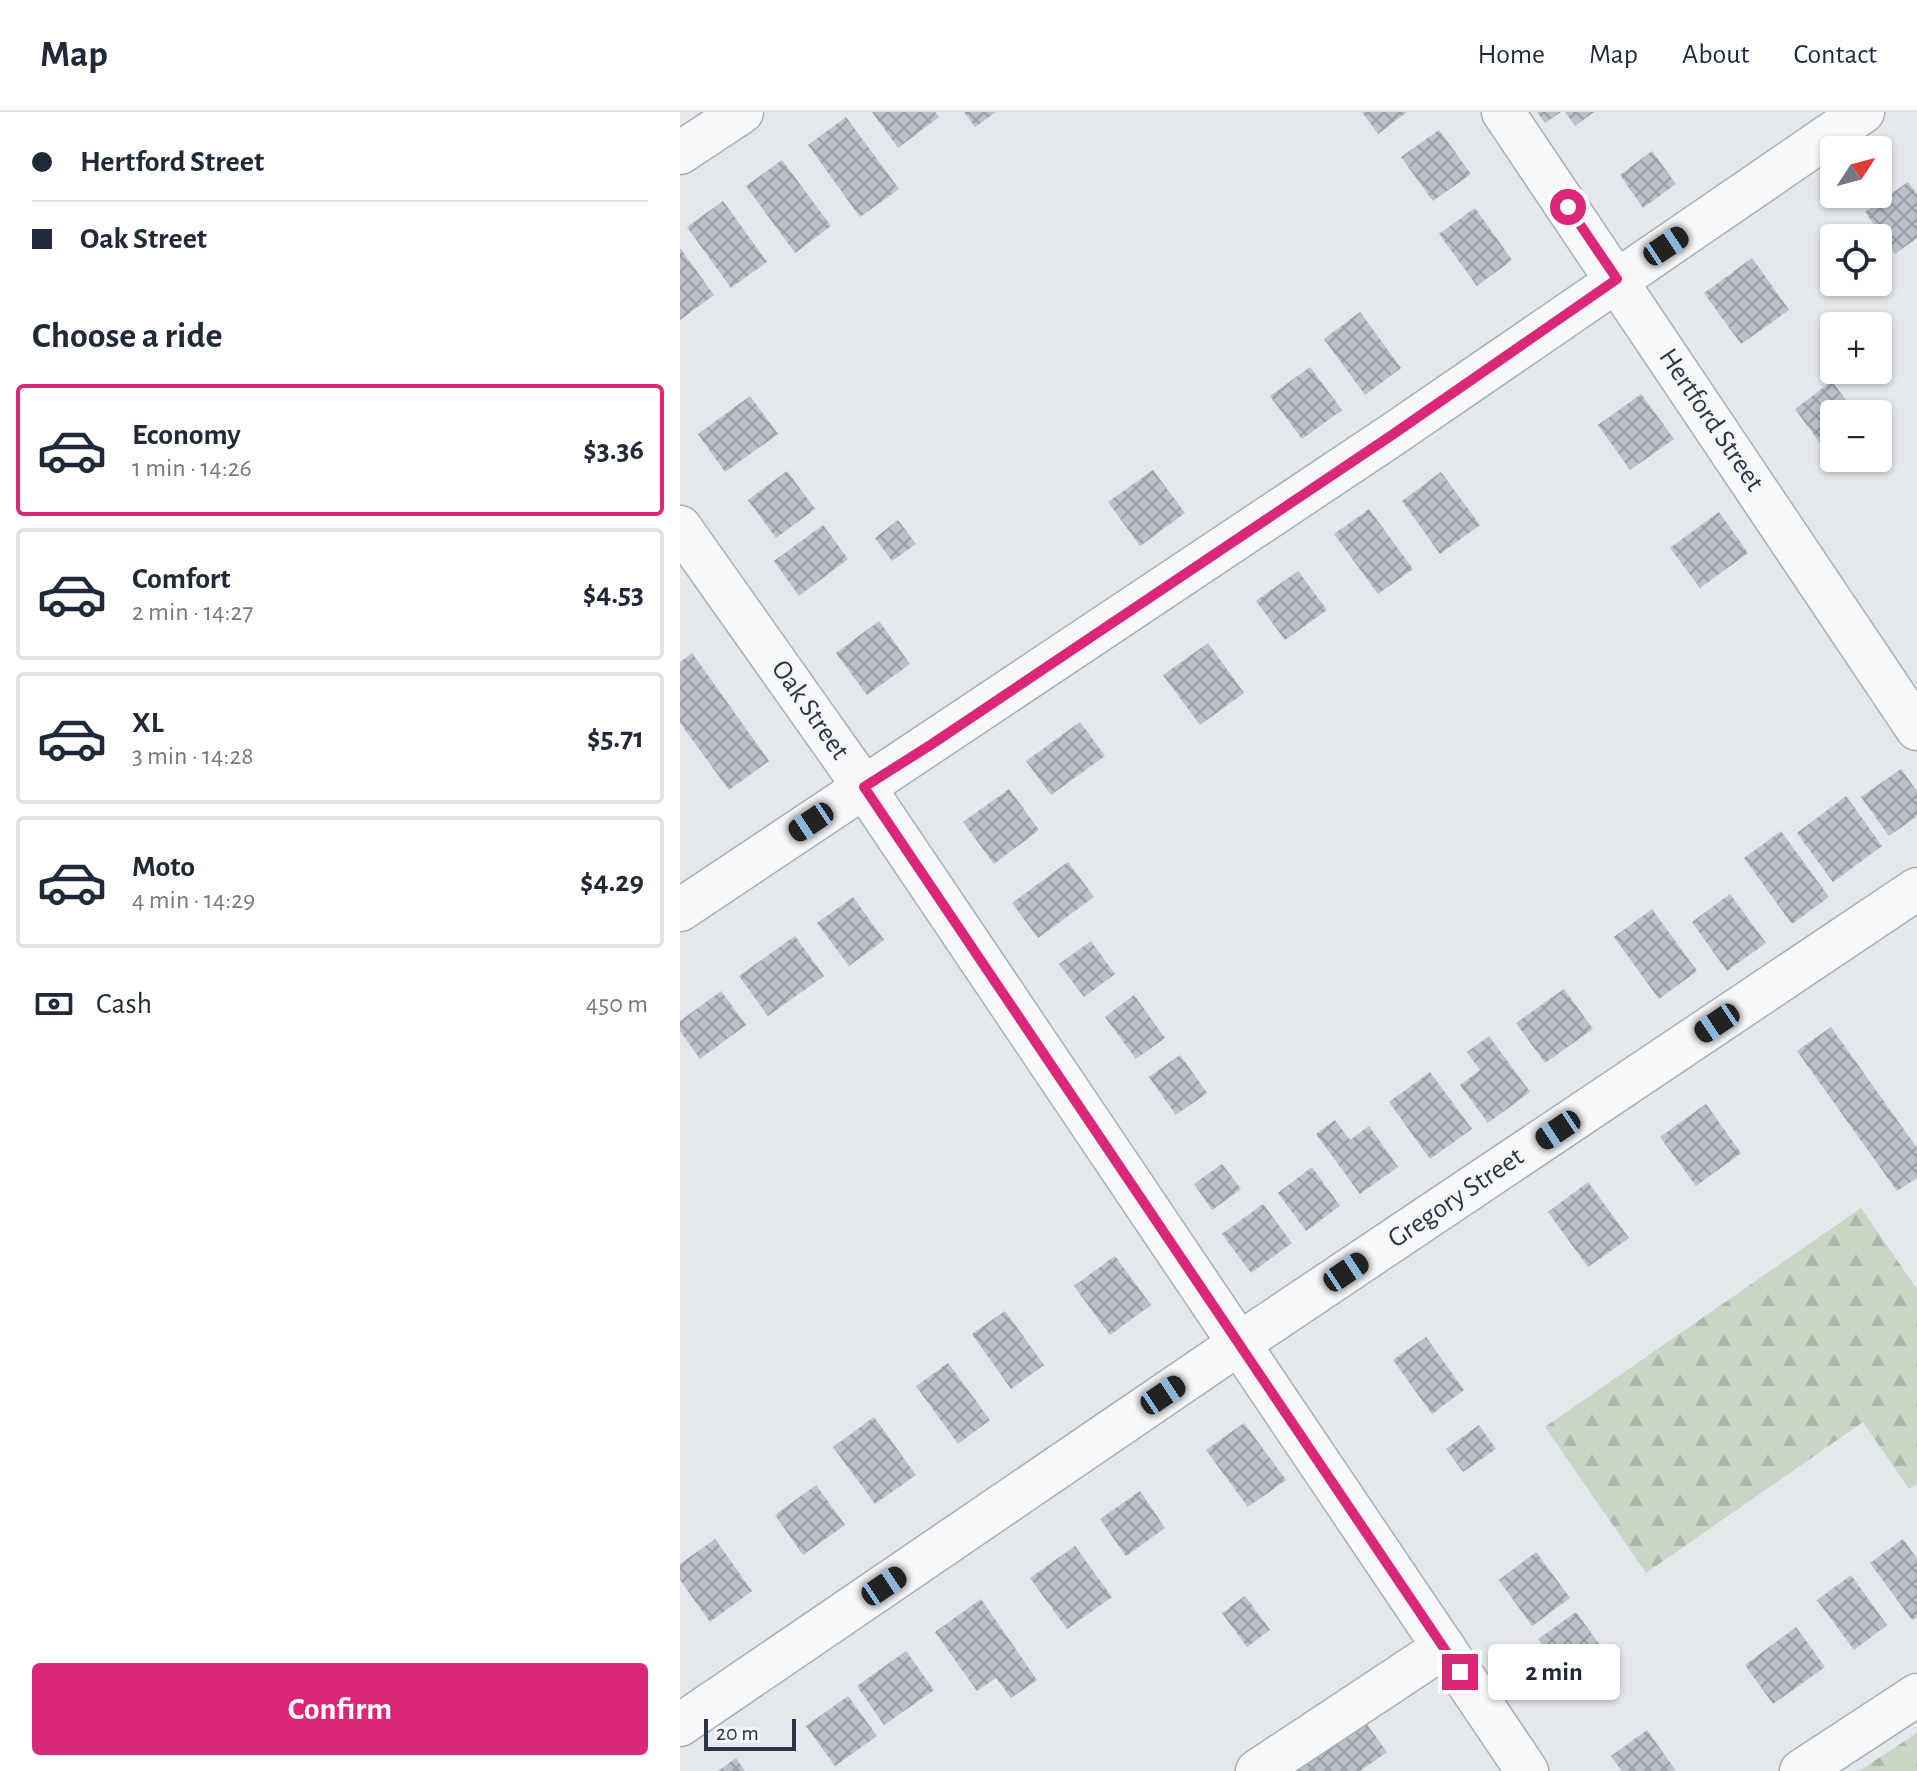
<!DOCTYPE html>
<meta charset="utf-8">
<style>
:root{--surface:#fff;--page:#f6f6f7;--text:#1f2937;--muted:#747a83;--line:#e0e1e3;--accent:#db2777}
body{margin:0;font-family:"Alegreya Sans",sans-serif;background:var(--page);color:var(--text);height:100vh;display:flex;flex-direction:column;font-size:30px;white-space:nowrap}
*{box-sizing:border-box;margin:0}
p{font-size:26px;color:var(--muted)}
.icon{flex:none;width:44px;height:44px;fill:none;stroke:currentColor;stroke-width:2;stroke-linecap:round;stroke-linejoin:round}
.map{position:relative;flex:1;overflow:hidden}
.drawer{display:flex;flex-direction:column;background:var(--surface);width:680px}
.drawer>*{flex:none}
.hud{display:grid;align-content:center;height:176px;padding:0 32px;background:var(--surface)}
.needle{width:52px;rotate:54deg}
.fabs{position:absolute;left:1140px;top:24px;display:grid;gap:16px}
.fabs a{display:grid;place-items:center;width:72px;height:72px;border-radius:8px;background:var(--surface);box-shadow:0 2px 6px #0004;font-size:40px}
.scale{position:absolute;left:24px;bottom:20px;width:92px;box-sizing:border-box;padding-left:8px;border:4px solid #2b3445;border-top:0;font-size:22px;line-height:28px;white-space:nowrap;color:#2b3445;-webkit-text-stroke:6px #f4f6f9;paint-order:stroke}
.end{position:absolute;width:36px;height:36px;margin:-18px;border:10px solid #db2777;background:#fff;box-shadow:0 0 0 4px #fff}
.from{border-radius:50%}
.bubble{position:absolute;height:56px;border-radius:8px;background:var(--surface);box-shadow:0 2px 6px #0004;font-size:26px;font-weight:600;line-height:56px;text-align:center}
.car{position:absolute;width:24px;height:48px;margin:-24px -12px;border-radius:10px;box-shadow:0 0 6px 2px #0007;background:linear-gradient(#222 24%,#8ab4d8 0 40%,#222 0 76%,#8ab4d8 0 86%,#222 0)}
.hud b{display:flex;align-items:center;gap:28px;height:76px;font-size:30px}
.hud b+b{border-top:2px solid var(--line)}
.hud i{width:20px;height:20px;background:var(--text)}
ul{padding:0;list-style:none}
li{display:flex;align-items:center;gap:24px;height:132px;margin:0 16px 12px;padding:0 16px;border:4px solid var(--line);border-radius:8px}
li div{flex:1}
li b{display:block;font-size:30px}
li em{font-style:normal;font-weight:600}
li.on{border-color:var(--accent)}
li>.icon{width:72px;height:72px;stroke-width:1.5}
h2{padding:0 32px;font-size:36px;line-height:96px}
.pay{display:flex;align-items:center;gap:20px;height:88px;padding:0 32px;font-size:30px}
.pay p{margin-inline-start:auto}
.action{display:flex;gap:16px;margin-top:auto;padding:16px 32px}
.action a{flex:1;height:92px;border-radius:8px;background:var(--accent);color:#fff;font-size:32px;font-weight:600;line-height:92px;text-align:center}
header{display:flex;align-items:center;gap:48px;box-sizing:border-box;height:112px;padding:0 40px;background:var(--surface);border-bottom:2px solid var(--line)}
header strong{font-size:38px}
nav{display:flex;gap:44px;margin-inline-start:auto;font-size:28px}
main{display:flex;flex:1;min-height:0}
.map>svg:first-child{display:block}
.forest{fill:url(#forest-firs)}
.building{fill:url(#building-cross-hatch)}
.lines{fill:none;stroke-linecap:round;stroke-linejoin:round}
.minor-casing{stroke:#a9aeb7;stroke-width:45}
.minor{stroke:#f7f8fa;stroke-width:42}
.route{stroke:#db2777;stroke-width:10}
.labels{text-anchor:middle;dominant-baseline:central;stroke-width:6;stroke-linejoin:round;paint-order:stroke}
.street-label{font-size:28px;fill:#2b3445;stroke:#f4f6f9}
</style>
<header>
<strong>Map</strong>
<nav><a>Home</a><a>Map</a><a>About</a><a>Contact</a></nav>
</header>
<main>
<section class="drawer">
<div class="hud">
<b><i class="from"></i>Hertford Street</b>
<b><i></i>Oak Street</b>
</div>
<h2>Choose a ride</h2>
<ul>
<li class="on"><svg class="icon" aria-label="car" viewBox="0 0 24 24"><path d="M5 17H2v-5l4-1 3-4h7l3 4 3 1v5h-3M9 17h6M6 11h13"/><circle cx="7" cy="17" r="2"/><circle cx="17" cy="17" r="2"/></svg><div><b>Economy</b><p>1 min · 14:26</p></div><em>$3.36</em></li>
<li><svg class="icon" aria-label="car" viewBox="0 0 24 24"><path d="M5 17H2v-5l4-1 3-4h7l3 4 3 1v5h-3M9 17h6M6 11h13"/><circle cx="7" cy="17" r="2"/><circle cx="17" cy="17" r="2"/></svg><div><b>Comfort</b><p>2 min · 14:27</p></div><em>$4.53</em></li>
<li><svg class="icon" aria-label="car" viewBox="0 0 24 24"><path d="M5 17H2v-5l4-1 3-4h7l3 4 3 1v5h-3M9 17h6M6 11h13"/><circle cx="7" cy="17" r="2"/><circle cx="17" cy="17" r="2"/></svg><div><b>XL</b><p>3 min · 14:28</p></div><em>$5.71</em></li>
<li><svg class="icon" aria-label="car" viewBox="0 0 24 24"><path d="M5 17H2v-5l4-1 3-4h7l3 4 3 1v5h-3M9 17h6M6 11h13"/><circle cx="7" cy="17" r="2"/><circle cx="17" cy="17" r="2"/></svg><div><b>Moto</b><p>4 min · 14:29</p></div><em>$4.29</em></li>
</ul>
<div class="pay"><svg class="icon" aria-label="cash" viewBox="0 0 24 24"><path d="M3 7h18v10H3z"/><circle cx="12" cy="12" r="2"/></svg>Cash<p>450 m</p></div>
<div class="action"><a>Confirm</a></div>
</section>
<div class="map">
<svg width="1237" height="1659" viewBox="0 0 1237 1659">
<defs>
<pattern id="forest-firs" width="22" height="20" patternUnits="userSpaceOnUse" patternTransform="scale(2)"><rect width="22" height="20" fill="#c9d6c5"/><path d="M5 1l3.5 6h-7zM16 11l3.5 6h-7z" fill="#adb8ab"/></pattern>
<pattern id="building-cross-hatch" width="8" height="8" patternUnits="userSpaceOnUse" patternTransform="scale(2)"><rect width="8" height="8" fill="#bbc0ca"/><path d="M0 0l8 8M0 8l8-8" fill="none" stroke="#989da6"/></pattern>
</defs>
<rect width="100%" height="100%" fill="#e4e7ec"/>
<!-- forest -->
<g class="forest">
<path d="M1181 1096 1237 1177V1372L1229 1377 1183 1310 966 1461 865 1315Z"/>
<path d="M1237 1621V1659H1179Z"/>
</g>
<!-- building -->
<g class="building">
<path d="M192 0H255L259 5 218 36Z"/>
<path d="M284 0H316L295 15Z"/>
<path d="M682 0H727L698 22Z"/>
<path d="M857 0H881L865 11Z"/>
<path d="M885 0H914L895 14Z"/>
<path d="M166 5 219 77 180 105 128 33Z"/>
<path d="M759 18 791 62 753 89 721 45Z"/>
<path d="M972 39 996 72 963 96 940 63Z"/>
<path d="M102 48 151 114 115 141 66 74Z"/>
<path d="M1228 70 1237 82V126L1215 142 1185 100Z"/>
<path d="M43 89 87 150 51 176 7 115Z"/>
<path d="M795 96 832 148 797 174 759 122Z"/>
<path d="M0 136 34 183 0 208Z"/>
<path d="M1072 146 1109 198 1061 232 1024 181Z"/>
<path d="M680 200 721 256 685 283 644 227Z"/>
<path d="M630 255 662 298 622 327 590 284Z"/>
<path d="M1152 269 1176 302H1154V346H1166L1156 353 1115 297Z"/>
<path d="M961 282 994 327 950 358 918 313Z"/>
<path d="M70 284 98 322 45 360 18 322Z"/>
<path d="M473 358 505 401 460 434 428 390Z"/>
<path d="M107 359 135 397 96 426 68 388Z"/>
<path d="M761 360 800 413 760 442 722 389Z"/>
<path d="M689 397 733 457 698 482 654 422Z"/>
<path d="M1039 400 1068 441 1020 476 990 436Z"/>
<path d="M218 408 236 432 212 449 195 426Z"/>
<path d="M143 413 168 447 119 484 94 449Z"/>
<path d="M618 459 647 498 605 528 576 489Z"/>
<path d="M199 509 230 552 187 583 156 541Z"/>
<path d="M528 531 564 581 520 613 483 563Z"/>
<path d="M12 541 89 649 49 678 0 611V550Z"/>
<path d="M400 610 425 644 371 683 346 649Z"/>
<path d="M1221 657 1237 679V704L1209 724 1181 685Z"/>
<path d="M329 677 359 718 314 752 283 710Z"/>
<path d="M1166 684 1202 734 1153 770 1117 721Z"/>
<path d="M1101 719 1149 785 1112 812 1064 746Z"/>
<path d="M388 750 414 785 358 826 332 791Z"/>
<path d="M1050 782 1086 831 1047 859 1012 810Z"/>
<path d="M173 785 204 828 169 854 137 811Z"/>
<path d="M972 797 1017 859 979 887 934 825Z"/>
<path d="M115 824 144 864 88 904 59 864Z"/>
<path d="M411 829 435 862 404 885 379 852Z"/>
<path d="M884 877 913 917 865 951 836 911Z"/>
<path d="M41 879 66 913 20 947 0 919V909Z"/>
<path d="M454 883 485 926 456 947 425 905Z"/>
<path d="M1151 915 1237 1036V1066L1217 1079 1117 939Z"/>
<path d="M809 924 850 980 808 1011 780 973 800 958 787 940Z"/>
<path d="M500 943 527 981 496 1003 469 965Z"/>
<path d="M750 960 792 1017 750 1047 709 990Z"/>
<path d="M1026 992 1061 1041 1016 1074 980 1025Z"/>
<path d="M655 1008 670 1028 689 1014 718 1055 680 1082 636 1022Z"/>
<path d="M542 1052 561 1077 532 1098 514 1072Z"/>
<path d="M632 1055 660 1094 626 1119 598 1081Z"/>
<path d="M908 1070 949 1126 908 1155 868 1100Z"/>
<path d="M583 1092 612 1131 571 1161 542 1122Z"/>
<path d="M435 1144 471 1193 430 1223 394 1174Z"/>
<path d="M325 1199 364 1253 331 1277 292 1222Z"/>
<path d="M746 1225 784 1278 752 1302 713 1248Z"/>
<path d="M268 1251 310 1308 278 1332 236 1274Z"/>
<path d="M194 1305 236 1363 195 1392 153 1335Z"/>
<path d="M564 1311 606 1368 568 1395 526 1338Z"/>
<path d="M799 1313 816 1337 783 1360 766 1337Z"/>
<path d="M136 1373 165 1413 123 1443 95 1403Z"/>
<path d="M460 1379 485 1416 446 1444 420 1407Z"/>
<path d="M35 1427 72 1479 30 1510 0 1468V1452Z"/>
<path d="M1223 1427 1237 1447V1505L1232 1508 1190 1451Z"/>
<path d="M395 1434 432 1485 387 1517 350 1466Z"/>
<path d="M856 1440 890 1486 852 1514 819 1468Z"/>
<path d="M1171 1463 1207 1513 1174 1538 1137 1488Z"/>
<path d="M565 1484 590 1518 567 1535 542 1501Z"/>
<path d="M301 1487 357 1568 331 1586 316 1566 297 1579 255 1520Z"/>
<path d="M896 1500 930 1547 892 1574 858 1527Z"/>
<path d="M1116 1515 1145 1555 1093 1592 1065 1553Z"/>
<path d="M226 1539 254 1578 204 1613 177 1574Z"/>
<path d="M168 1584 197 1624 155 1654 126 1614Z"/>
<path d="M683 1607 707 1640 680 1659H607Z"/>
<path d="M967 1618 996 1659H942L931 1644Z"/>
<path d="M56 1646 65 1659H38Z"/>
</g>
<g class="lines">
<!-- minor casing -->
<g class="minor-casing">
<g id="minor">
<path d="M823 0 1237 617"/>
<path d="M0 41 62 0"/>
<path d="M0 415 184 675 847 1659"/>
<path d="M0 798 712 323 1183 0"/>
<path d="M0 1613 560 1231 1237 777"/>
<path d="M577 1659 764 1535"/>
<path d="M1121 1659 1237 1583"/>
</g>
</g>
<!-- minor -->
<use href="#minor" class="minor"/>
</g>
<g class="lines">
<!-- route -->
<path class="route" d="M780 1560 184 675 252 632 712 323 937 167 888 95"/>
</g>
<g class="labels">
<!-- street labels -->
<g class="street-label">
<text transform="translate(1031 308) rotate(56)">Hertford Street</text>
<text transform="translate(130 598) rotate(55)">Oak Street</text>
<text transform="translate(776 1086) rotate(-34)">Gregory Street</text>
</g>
</g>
</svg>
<div class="fabs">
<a><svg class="needle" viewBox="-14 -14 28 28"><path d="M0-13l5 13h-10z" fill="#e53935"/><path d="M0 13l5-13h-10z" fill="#747a83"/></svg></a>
<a><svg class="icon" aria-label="locate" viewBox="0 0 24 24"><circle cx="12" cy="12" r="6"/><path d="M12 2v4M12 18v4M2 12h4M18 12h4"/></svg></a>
<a>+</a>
<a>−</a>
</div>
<div class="scale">20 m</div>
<i class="end from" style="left:888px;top:95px"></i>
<i class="end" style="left:780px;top:1560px"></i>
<div class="bubble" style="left:808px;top:1532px;width:132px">2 min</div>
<i class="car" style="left:986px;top:134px;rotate:56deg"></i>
<i class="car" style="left:131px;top:710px;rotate:236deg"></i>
<i class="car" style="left:1037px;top:911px;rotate:236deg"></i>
<i class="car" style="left:878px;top:1018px;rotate:236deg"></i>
<i class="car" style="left:666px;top:1160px;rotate:56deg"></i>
<i class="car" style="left:483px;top:1283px;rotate:56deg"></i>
<i class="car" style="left:204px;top:1474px;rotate:56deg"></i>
</div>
</main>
